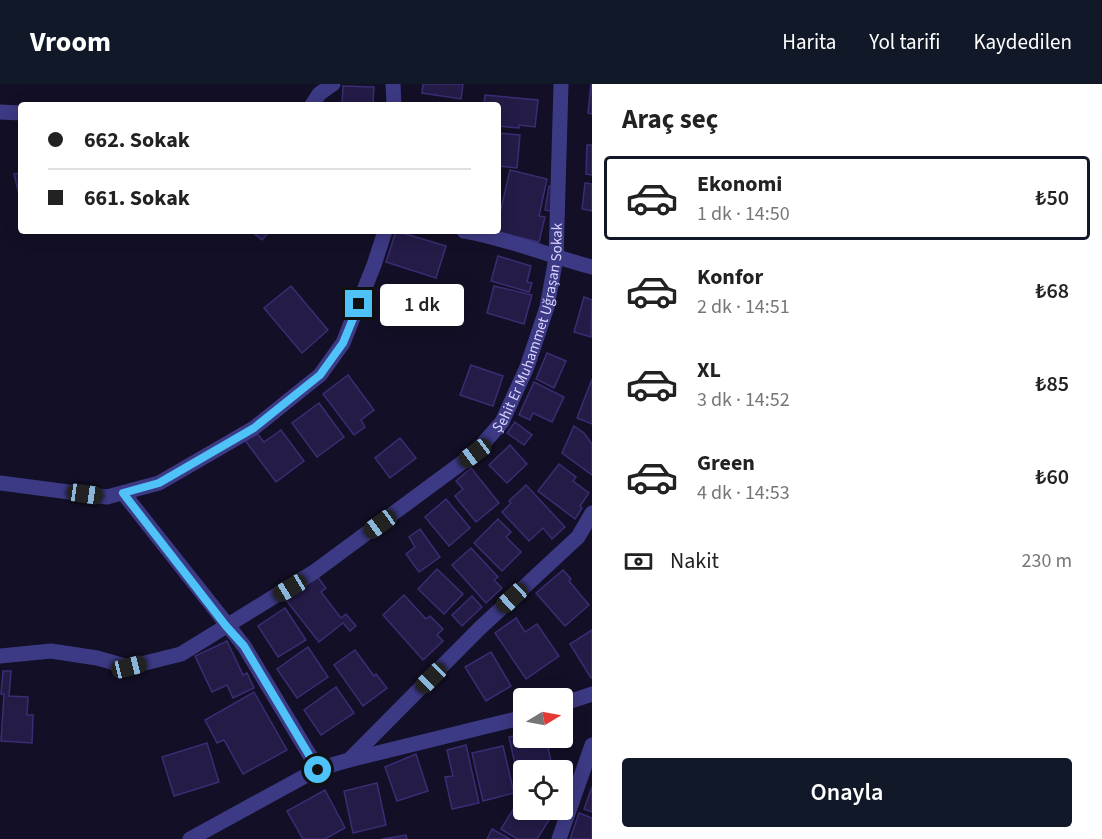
<!DOCTYPE html>
<html lang="tr">
<meta charset="utf-8">
<style>
:root{--surface:#fff;--page:#f6f6f6;--text:#222;--muted:#767676;--line:#e0e0e0;--accent:#111827}
body{margin:0;font-family:"Source Sans 3",sans-serif;background:var(--page);color:var(--text);height:100vh;display:flex;flex-direction:column;font-size:22px;white-space:nowrap}
*{box-sizing:border-box;margin:0}
p{font-size:20px;color:var(--muted)}
.icon{flex:none;width:33px;height:33px;fill:none;stroke:currentColor;stroke-width:2;stroke-linecap:round;stroke-linejoin:round}
.map{position:relative;flex:1;overflow:hidden}
.drawer{display:flex;flex-direction:column;background:var(--surface);width:510px}
.drawer>*{flex:none}
.banner{position:absolute;left:18px;top:18px;width:483px;height:132px;border-radius:6px;box-shadow:0 3px 15px #0003;display:grid;align-content:center;height:132px;padding:0 30px;background:var(--surface)}
.needle{width:39px;rotate:80deg}
.buttons{position:absolute;left:513px;top:604px;display:grid;gap:12px}
.buttons a{display:grid;place-items:center;width:60px;height:60px;border-radius:6px;background:var(--surface);box-shadow:0 3px 15px #0003;font-size:30px}
.end{position:absolute;width:27px;height:27px;margin:-14px;border:8px solid #4fc3f7;background:#111;box-shadow:0 0 0 3px #111}
.from{border-radius:50%}
.bubble{position:absolute;height:42px;border-radius:6px;background:var(--surface);box-shadow:0 3px 15px #0003;font-size:20px;font-weight:600;line-height:42px;text-align:center}
.car{position:absolute;width:18px;height:36px;margin:-18px -9px;border-radius:8px;box-shadow:0 0 4px 2px #0007;background:linear-gradient(#222 24%,#8ab4d8 0 40%,#222 0 76%,#8ab4d8 0 86%,#222 0)}
.banner b{display:flex;align-items:center;gap:21px;height:57px;font-size:22px}
.banner b+b{border-top:2px solid var(--line)}
.banner i{width:15px;height:15px;background:var(--text)}
ul{padding:0;list-style:none}
li{display:flex;align-items:center;gap:18px;height:84px;margin:0 12px 9px;padding:0 18px;border:3px solid transparent;border-radius:6px}
li div{flex:1}
li b{display:block;font-size:22px}
li em{font-style:normal;font-weight:600}
li.current{border-color:var(--accent)}
li>.icon{width:54px;height:54px;stroke-width:1.5}
h2{padding:0 30px;font-size:27px;line-height:72px}
.pay{display:flex;align-items:center;gap:15px;height:66px;padding:0 30px;font-size:22px}
.pay p{margin-inline-start:auto}
.cta{display:flex;gap:12px;margin-top:auto;padding:12px 30px}
.cta a{flex:1;height:69px;border-radius:6px;background:var(--accent);color:#fff;font-size:24px;font-weight:600;line-height:69px;text-align:center}
header{display:flex;align-items:center;gap:36px;box-sizing:border-box;height:84px;padding:0 30px;background:var(--accent);color:#fff}
header strong{font-size:28px}
nav{display:flex;gap:33px;margin-inline-start:auto;font-size:21px}
main{display:flex;flex:1;min-height:0}
.map>svg:first-child{display:block}
.building{fill:#241b47;stroke:#3b2d73;stroke-width:1.5}
.lines{fill:none;stroke-linecap:round;stroke-linejoin:round}
.minor{stroke:#3d3a85;stroke-width:15}
.route{stroke:#4fc3f7;stroke-width:8}
.labels{text-anchor:middle;dominant-baseline:central;stroke-width:5;stroke-linejoin:round;paint-order:stroke}
.street-label{font-size:15px;fill:#d9d4ff;stroke:#130f26}
</style>
<header>
<strong>Vroom</strong>
<nav><a>Harita</a><a>Yol tarifi</a><a>Kaydedilen</a></nav>
</header>
<main>
<div class="map">
<svg width="592" height="755" viewBox="0 0 592 755">
<rect width="100%" height="100%" fill="#130f26"/>
<!-- building -->
<g class="building">
<path d="M423 0H463L461 15 422 9Z"/>
<path d="M591 0H592V30L588 29Z"/>
<path d="M343 2 374 3 373 21H342Z"/>
<path d="M485 11 538 16 535 43 519 41V44L498 42V21H484Z"/>
<path d="M498 49 520 51 517 84 498 82Z"/>
<path d="M587 61H592V91L586 90Z"/>
<path d="M510 86 547 95 539 132 545 133 539 158 496 148 498 147V138Z"/>
<path d="M21 89V115H20L14 90Z"/>
<path d="M585 99 592 100V127L582 125Z"/>
<path d="M549 102 556 103 552 127 545 126Z"/>
<path d="M251 147H270L262 156Z"/>
<path d="M396 147 446 162 436 194 386 178Z"/>
<path d="M498 172 531 182 527 198 532 199 529 208 491 197Z"/>
<path d="M291 202 328 246 302 269 264 224Z"/>
<path d="M494 202 532 211 524 240 487 229Z"/>
<path d="M584 213 592 216 591 253 574 248Z"/>
<path d="M547 269 566 277 554 304 536 295Z"/>
<path d="M471 281 503 292 493 322 460 311Z"/>
<path d="M348 291 374 326 361 336 365 343 354 351 323 310Z"/>
<path d="M592 295V340L577 334Z"/>
<path d="M534 298 564 313 552 338 533 329 530 336 519 331Z"/>
<path d="M319 319 344 353 317 373 292 339Z"/>
<path d="M515 338 532 351 524 361 507 349Z"/>
<path d="M574 342 584 349 592 360V391L562 369Z"/>
<path d="M281 346 304 377 276 398 244 355 255 347 264 358Z"/>
<path d="M400 354 416 374 390 394 375 374Z"/>
<path d="M510 361 527 380 507 399 489 381Z"/>
<path d="M559 380 576 393 573 397 589 409 580 422 582 424 575 435 538 407Z"/>
<path d="M471 384 499 419 476 438 455 412 463 405 456 397Z"/>
<path d="M526 401 565 443 552 455 543 444 529 457 502 428 511 419 509 417Z"/>
<path d="M446 415 470 444 449 462 425 433Z"/>
<path d="M498 435 511 448 506 453 521 468 502 487 474 459Z"/>
<path d="M420 445 440 473 419 488 406 470 415 463 409 453Z"/>
<path d="M471 464 498 493 494 496 502 504 486 519 452 481Z"/>
<path d="M437 485 463 510 444 530 418 505Z"/>
<path d="M563 486 571 495 569 497 589 521 565 542 536 509Z"/>
<path d="M316 491 326 504 321 508 341 534 346 530 356 542 350 547 343 539 319 558 285 515Z"/>
<path d="M404 511 426 535 430 532 443 545 437 551 443 557 423 576 383 531Z"/>
<path d="M472 512 482 523 462 542 452 531Z"/>
<path d="M285 524 306 556 278 573 258 542Z"/>
<path d="M516 534 525 548 537 540 559 572 526 595 495 549Z"/>
<path d="M592 546V594H591L570 560Z"/>
<path d="M227 557 243 591 247 589 254 604 233 614 227 601 212 608 195 572Z"/>
<path d="M308 563 328 593 297 614 277 585Z"/>
<path d="M355 566 374 592 376 590 387 604 363 622 334 581Z"/>
<path d="M491 568 511 602 486 617 465 583Z"/>
<path d="M3 587H11L9 612 28 613 27 631H33L32 659 1 657 4 610H1Z"/>
<path d="M336 603 354 629 321 651 304 626Z"/>
<path d="M254 608 287 666 243 690 224 656 217 659 205 636Z"/>
<path d="M524 642V654H546L551 677 516 685 509 653 521 650 520 643Z"/>
<path d="M207 659 219 698 174 712 162 673Z"/>
<path d="M466 661 479 719 452 725 445 693 453 692 447 666Z"/>
<path d="M503 662 514 709 483 717 472 669Z"/>
<path d="M416 670 428 707 397 717 385 683Z"/>
<path d="M377 699 386 741 353 749 344 707Z"/>
<path d="M592 703V728L584 725Z"/>
<path d="M325 706 345 744 325 755H303L287 727Z"/>
<path d="M520 714 524 716V726H539L551 733 537 755H517L501 745Z"/>
<path d="M579 729 592 734V755H570Z"/>
<path d="M492 745 510 755H487Z"/>
<path d="M406 751 407 755H382Z"/>
</g>
<g class="lines">
<!-- minor -->
<g class="minor">
<path d="M393 0 394 21"/>
<path d="M312 21 319 10 333 0"/>
<path d="M0 28 21 29"/>
<path d="M464 147C507 154 549 172 592 183"/>
<path d="M0 399 107 413 159 399 254 344 320 291 343 259 374 181 385 147"/>
<path d="M123 409 244 562 318 685"/>
<path id="s1" d="M0 572 51 567 97 574 129 583 181 570 314 488 475 369 502 338 527 283 547 223 556 174 561 0"/>
<path d="M562 620 592 610"/>
<path d="M349 676 524 633"/>
<path d="M190 755 318 685 349 676 480 544 578 453 592 429"/>
<path d="M559 755 592 661"/>
</g>
</g>
<g class="lines">
<!-- route -->
<path class="route" d="M318 686 244 562 226 542 123 409 159 399 254 344 320 291 343 259 359 220"/>
</g>
<g class="labels">
<!-- street labels -->
<g class="street-label">
<text stroke="none"><textPath href="#s1" startOffset="681">Şehit Er Muhammet Uğraşan Sokak</textPath></text>
</g>
</g>
</svg>
<div class="buttons">
<a><svg class="needle" viewBox="-14 -14 28 28"><path d="M0-13l5 13h-10z" fill="#e53935"/><path d="M0 13l5-13h-10z" fill="#767676"/></svg></a>
<a><svg class="icon" aria-label="locate" viewBox="0 0 24 24"><circle cx="12" cy="12" r="6"/><path d="M12 2v4M12 18v4M2 12h4M18 12h4"/></svg></a>
</div>
<i class="end from" style="left:318px;top:686px"></i>
<i class="end" style="left:359px;top:220px"></i>
<div class="bubble" style="left:380px;top:200px;width:84px">1 dk</div>
<i class="car" style="left:475px;top:369px;rotate:233deg"></i>
<i class="car" style="left:85px;top:410px;rotate:98deg"></i>
<i class="car" style="left:380px;top:440px;rotate:234deg"></i>
<i class="car" style="left:290px;top:504px;rotate:239deg"></i>
<i class="car" style="left:512px;top:514px;rotate:227deg"></i>
<i class="car" style="left:129px;top:583px;rotate:76deg"></i>
<i class="car" style="left:431px;top:594px;rotate:225deg"></i>
<div class="banner">
<b><i class="from"></i>662. Sokak</b>
<b><i></i>661. Sokak</b>
</div>
</div>
<section class="drawer">
<h2>Araç seç</h2>
<ul>
<li class="current"><svg class="icon" aria-label="car" viewBox="0 0 24 24"><path d="M5 17H2v-5l4-1 3-4h7l3 4 3 1v5h-3M9 17h6M6 11h13"/><circle cx="7" cy="17" r="2"/><circle cx="17" cy="17" r="2"/></svg><div><b>Ekonomi</b><p>1 dk · 14:50</p></div><em>₺50</em></li>
<li><svg class="icon" aria-label="car" viewBox="0 0 24 24"><path d="M5 17H2v-5l4-1 3-4h7l3 4 3 1v5h-3M9 17h6M6 11h13"/><circle cx="7" cy="17" r="2"/><circle cx="17" cy="17" r="2"/></svg><div><b>Konfor</b><p>2 dk · 14:51</p></div><em>₺68</em></li>
<li><svg class="icon" aria-label="car" viewBox="0 0 24 24"><path d="M5 17H2v-5l4-1 3-4h7l3 4 3 1v5h-3M9 17h6M6 11h13"/><circle cx="7" cy="17" r="2"/><circle cx="17" cy="17" r="2"/></svg><div><b>XL</b><p>3 dk · 14:52</p></div><em>₺85</em></li>
<li><svg class="icon" aria-label="car" viewBox="0 0 24 24"><path d="M5 17H2v-5l4-1 3-4h7l3 4 3 1v5h-3M9 17h6M6 11h13"/><circle cx="7" cy="17" r="2"/><circle cx="17" cy="17" r="2"/></svg><div><b>Green</b><p>4 dk · 14:53</p></div><em>₺60</em></li>
</ul>
<div class="pay"><svg class="icon" aria-label="cash" viewBox="0 0 24 24"><path d="M3 7h18v10H3z"/><circle cx="12" cy="12" r="2"/></svg>Nakit<p>230 m</p></div>
<div class="cta"><a>Onayla</a></div>
</section>
</main>
